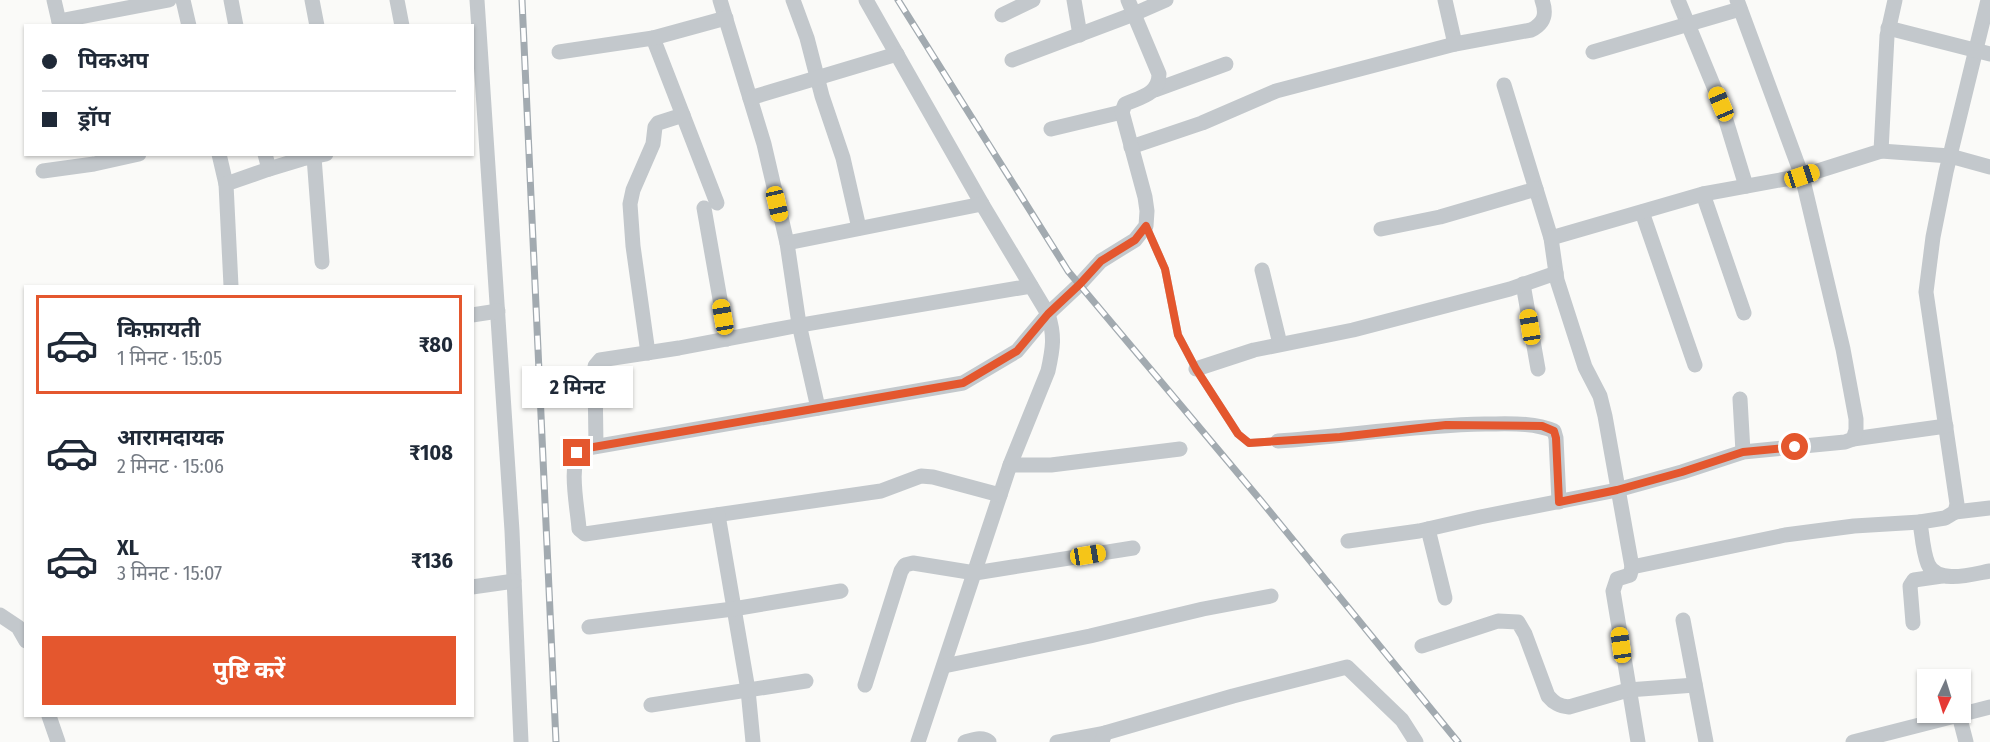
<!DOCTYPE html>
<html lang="hi">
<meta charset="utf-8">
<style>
:root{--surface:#fff;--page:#f6f6f7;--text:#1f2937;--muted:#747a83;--line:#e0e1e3;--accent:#e4572e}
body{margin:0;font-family:"Fira Sans Condensed","Noto Sans Devanagari",sans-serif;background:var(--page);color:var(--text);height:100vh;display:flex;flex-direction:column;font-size:22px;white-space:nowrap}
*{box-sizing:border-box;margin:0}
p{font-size:20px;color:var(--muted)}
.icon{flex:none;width:33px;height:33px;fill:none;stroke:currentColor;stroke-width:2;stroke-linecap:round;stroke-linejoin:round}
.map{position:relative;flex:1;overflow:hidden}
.panel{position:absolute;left:24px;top:285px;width:450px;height:432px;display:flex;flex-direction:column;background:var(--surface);border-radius:0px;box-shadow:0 2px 4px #0004}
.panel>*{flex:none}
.top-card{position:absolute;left:24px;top:24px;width:450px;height:132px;border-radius:0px;box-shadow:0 2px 4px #0004;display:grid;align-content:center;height:132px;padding:0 18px;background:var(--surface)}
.needle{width:39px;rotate:184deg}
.buttons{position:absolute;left:1917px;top:669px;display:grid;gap:12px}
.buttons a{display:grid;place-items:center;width:54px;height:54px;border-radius:0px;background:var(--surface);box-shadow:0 2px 4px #0004;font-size:30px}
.end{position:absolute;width:27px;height:27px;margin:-14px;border:8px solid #e4572e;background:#fff;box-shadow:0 0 0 3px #fff}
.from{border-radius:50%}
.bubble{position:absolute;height:42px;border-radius:0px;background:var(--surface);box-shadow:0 2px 4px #0004;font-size:20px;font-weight:700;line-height:42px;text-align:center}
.car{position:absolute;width:18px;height:36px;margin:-18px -9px;border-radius:8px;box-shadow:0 0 4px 2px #0007;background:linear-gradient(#f5c518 24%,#345 0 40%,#f5c518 0 76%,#345 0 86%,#f5c518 0)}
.top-card b{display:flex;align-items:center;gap:21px;height:57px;font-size:22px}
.top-card b+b{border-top:2px solid var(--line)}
.top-card i{width:15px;height:15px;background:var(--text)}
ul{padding:10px 0 0;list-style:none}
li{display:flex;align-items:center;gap:18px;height:99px;margin:0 12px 9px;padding:0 6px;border:3px solid transparent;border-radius:0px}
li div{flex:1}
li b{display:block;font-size:22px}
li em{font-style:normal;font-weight:700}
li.current{border-color:var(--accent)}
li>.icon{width:54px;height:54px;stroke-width:1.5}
.primary-button{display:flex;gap:12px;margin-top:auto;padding:12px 18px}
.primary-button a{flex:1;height:69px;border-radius:0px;background:var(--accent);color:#fff;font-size:24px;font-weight:700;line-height:69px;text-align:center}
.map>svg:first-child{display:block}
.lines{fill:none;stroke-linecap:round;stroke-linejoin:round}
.lane{stroke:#c3c8cc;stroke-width:8}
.street{stroke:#c3c8cc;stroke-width:15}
.rail-casing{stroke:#a2aab0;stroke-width:7}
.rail{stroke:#fff;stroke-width:4.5;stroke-dasharray:14;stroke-linecap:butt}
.route{stroke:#e4572e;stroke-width:8}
</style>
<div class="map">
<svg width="1990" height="742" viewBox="0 0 1990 742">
<rect width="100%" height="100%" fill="#fafaf8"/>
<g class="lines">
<!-- lane -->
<path class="lane" d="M1146 226 1165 269 1178 335 1196 369 1238 434 1249 443 1278 441"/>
<!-- street -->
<g class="street">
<path d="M54 0 60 26"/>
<path d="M183 0 189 26"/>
<path d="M231 0 236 26"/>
<path d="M312 0 317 26"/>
<path d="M397 0 402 26"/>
<path d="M477 0 512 531 521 742"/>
<path d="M720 0 764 144 787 243 799 324 818 408"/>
<path d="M793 0 807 38 822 96 843 158 859 228"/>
<path d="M866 0 982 204 1048 314C1055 336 1053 348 1048 371L1010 465 918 742"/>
<path d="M1074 0 1080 35"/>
<path d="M1445 0 1455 44"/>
<path d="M1678 0 1721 104 1746 186"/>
<path d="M1988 0 1946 172 1933 237 1926 292 1957 504 1955 512 1945 518 1920 522C1922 535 1923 552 1928 564 1937 585 1973 574 1990 571"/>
<path d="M1002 15 1033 0"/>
<path d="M59 21 169 0"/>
<path d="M1888 28 1990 54"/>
<path d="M653 38 717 203"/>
<path d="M559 52 653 38 726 18"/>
<path d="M1593 52 1740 9"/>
<path d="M1012 60 1134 14 1166 0"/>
<path d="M1504 85 1551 238 1557 280 1585 367 1600 396 1605 416 1632 567 1630 575 1617 579 1613 591 1638 742"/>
<path d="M1155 90 1226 64"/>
<path d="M750 98 897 54"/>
<path d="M1051 129 1122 112"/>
<path d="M1131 147 1202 123 1276 91 1455 44 1531 30C1545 23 1547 14 1542 0"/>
<path d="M1881 151 1950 156 1990 167"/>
<path d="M219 154 226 184"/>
<path d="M314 157 322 262"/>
<path d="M269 169 302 159 326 154"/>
<path d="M43 171 94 164 139 154"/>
<path d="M1703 194 1744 313"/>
<path d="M704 208 727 339"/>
<path d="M1642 212 1695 365"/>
<path d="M1381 229 1440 217 1536 189"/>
<path d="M1551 238 1703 194 1802 176 1737 0"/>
<path d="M787 243 982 204"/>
<path d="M1262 270 1280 344"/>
<path d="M1523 284 1538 369"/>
<path d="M231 286 226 184 269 169 265 154"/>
<path d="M472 315 498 311"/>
<path d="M648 353 633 246 630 204 633 190 653 144 655 127 658 123 683 115"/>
<path d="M1196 369 1254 350 1353 330 1510 289 1556 273"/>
<path d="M1740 399 1743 452"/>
<path d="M1853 439 1946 426"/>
<path d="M1278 441C1347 436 1416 425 1485 424 1508 424 1533 422 1554 431L1556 438 1559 502"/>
<path d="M596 446 595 374V366L600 360 679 348 795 326 1031 286"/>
<path d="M1010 465H1051L1180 449"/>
<path d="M1000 495 933 477 921 476 881 491 585 534 579 529C578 510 567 462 582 449L963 383 1017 351 1048 314 1080 284 1101 261 1135 240 1146 226 1147 211 1145 197 1122 112 1125 104C1141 97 1159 94 1159 74L1128 0"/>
<path d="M1955 512 1990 508"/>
<path d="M718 515 748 690 753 742"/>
<path d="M1428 529 1445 598"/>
<path d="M1348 541 1419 531 1480 517 1617 490 1682 472 1743 452 1845 442 1853 439 1856 430V419L1843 349 1802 176 1881 151 1887 36 1895 0"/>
<path d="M1632 567 1785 535 1854 526 1920 522"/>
<path d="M472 587 514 581"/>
<path d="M0 615 18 627 26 641"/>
<path d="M1683 620 1706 742"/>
<path d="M1913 623 1910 586 1914 580 1942 576"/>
<path d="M589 627 733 609 841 591"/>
<path d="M1422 646 1498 621 1518 622 1525 634 1548 696C1554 703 1559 706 1569 707L1628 690 1695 685"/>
<path d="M944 666 1090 636 1203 609 1271 596"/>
<path d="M865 685 901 571 905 565 913 563 975 573 1133 548"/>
<path d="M651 705 806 681"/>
<path d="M1959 715 1966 742"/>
<path d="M49 716 58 742"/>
<path d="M965 742C973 740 982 736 989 742"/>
<path d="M1057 742 1105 733"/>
<path d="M1102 742 1105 733 1233 696 1347 667 1402 720 1416 742"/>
<path d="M1853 742 1990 707"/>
</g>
<!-- rail casing -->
<g class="rail-casing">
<g id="rail">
<path d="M522 0 556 742"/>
<path d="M898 0 1068 271 1262 502 1458 742"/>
</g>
</g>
<!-- rail -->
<use href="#rail" class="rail"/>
</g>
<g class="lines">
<!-- route -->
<path class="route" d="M577 453 582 449 963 383 1017 351 1048 314 1080 284 1101 261 1135 240 1146 226 1165 269 1178 335 1196 369 1238 434 1249 443 1340 437 1446 425 1542 426 1554 431 1556 438 1559 502 1617 490 1682 472 1743 452 1795 447"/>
</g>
</svg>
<div class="buttons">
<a><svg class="needle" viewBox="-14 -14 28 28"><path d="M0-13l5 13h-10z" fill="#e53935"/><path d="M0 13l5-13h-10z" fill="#747a83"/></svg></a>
</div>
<i class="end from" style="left:1795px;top:447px"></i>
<i class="end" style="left:577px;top:453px"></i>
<div class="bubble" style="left:522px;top:366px;width:111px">2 मिनट</div>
<i class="car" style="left:1721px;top:104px;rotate:337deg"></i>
<i class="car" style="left:1802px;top:176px;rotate:72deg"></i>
<i class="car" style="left:777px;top:204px;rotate:167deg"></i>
<i class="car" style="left:723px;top:317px;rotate:350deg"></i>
<i class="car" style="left:1530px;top:327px;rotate:351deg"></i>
<i class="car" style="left:1088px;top:555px;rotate:81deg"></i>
<i class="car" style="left:1621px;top:645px;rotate:352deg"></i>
<div class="top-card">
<b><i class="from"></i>पिकअप</b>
<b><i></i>ड्रॉप</b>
</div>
<section class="panel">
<ul>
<li class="current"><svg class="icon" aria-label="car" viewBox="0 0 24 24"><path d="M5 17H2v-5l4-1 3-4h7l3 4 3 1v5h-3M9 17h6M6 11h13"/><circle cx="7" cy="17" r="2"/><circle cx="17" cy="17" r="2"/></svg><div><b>किफ़ायती</b><p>1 मिनट · 15:05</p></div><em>₹80</em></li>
<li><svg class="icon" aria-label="car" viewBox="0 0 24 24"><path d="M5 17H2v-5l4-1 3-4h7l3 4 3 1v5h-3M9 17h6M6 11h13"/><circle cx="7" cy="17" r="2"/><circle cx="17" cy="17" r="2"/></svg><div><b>आरामदायक</b><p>2 मिनट · 15:06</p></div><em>₹108</em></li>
<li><svg class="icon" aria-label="car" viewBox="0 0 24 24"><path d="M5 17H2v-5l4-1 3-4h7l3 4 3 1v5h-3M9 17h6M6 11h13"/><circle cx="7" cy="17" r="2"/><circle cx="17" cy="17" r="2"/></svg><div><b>XL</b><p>3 मिनट · 15:07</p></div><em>₹136</em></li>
</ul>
<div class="primary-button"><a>पुष्टि करें</a></div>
</section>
</div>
